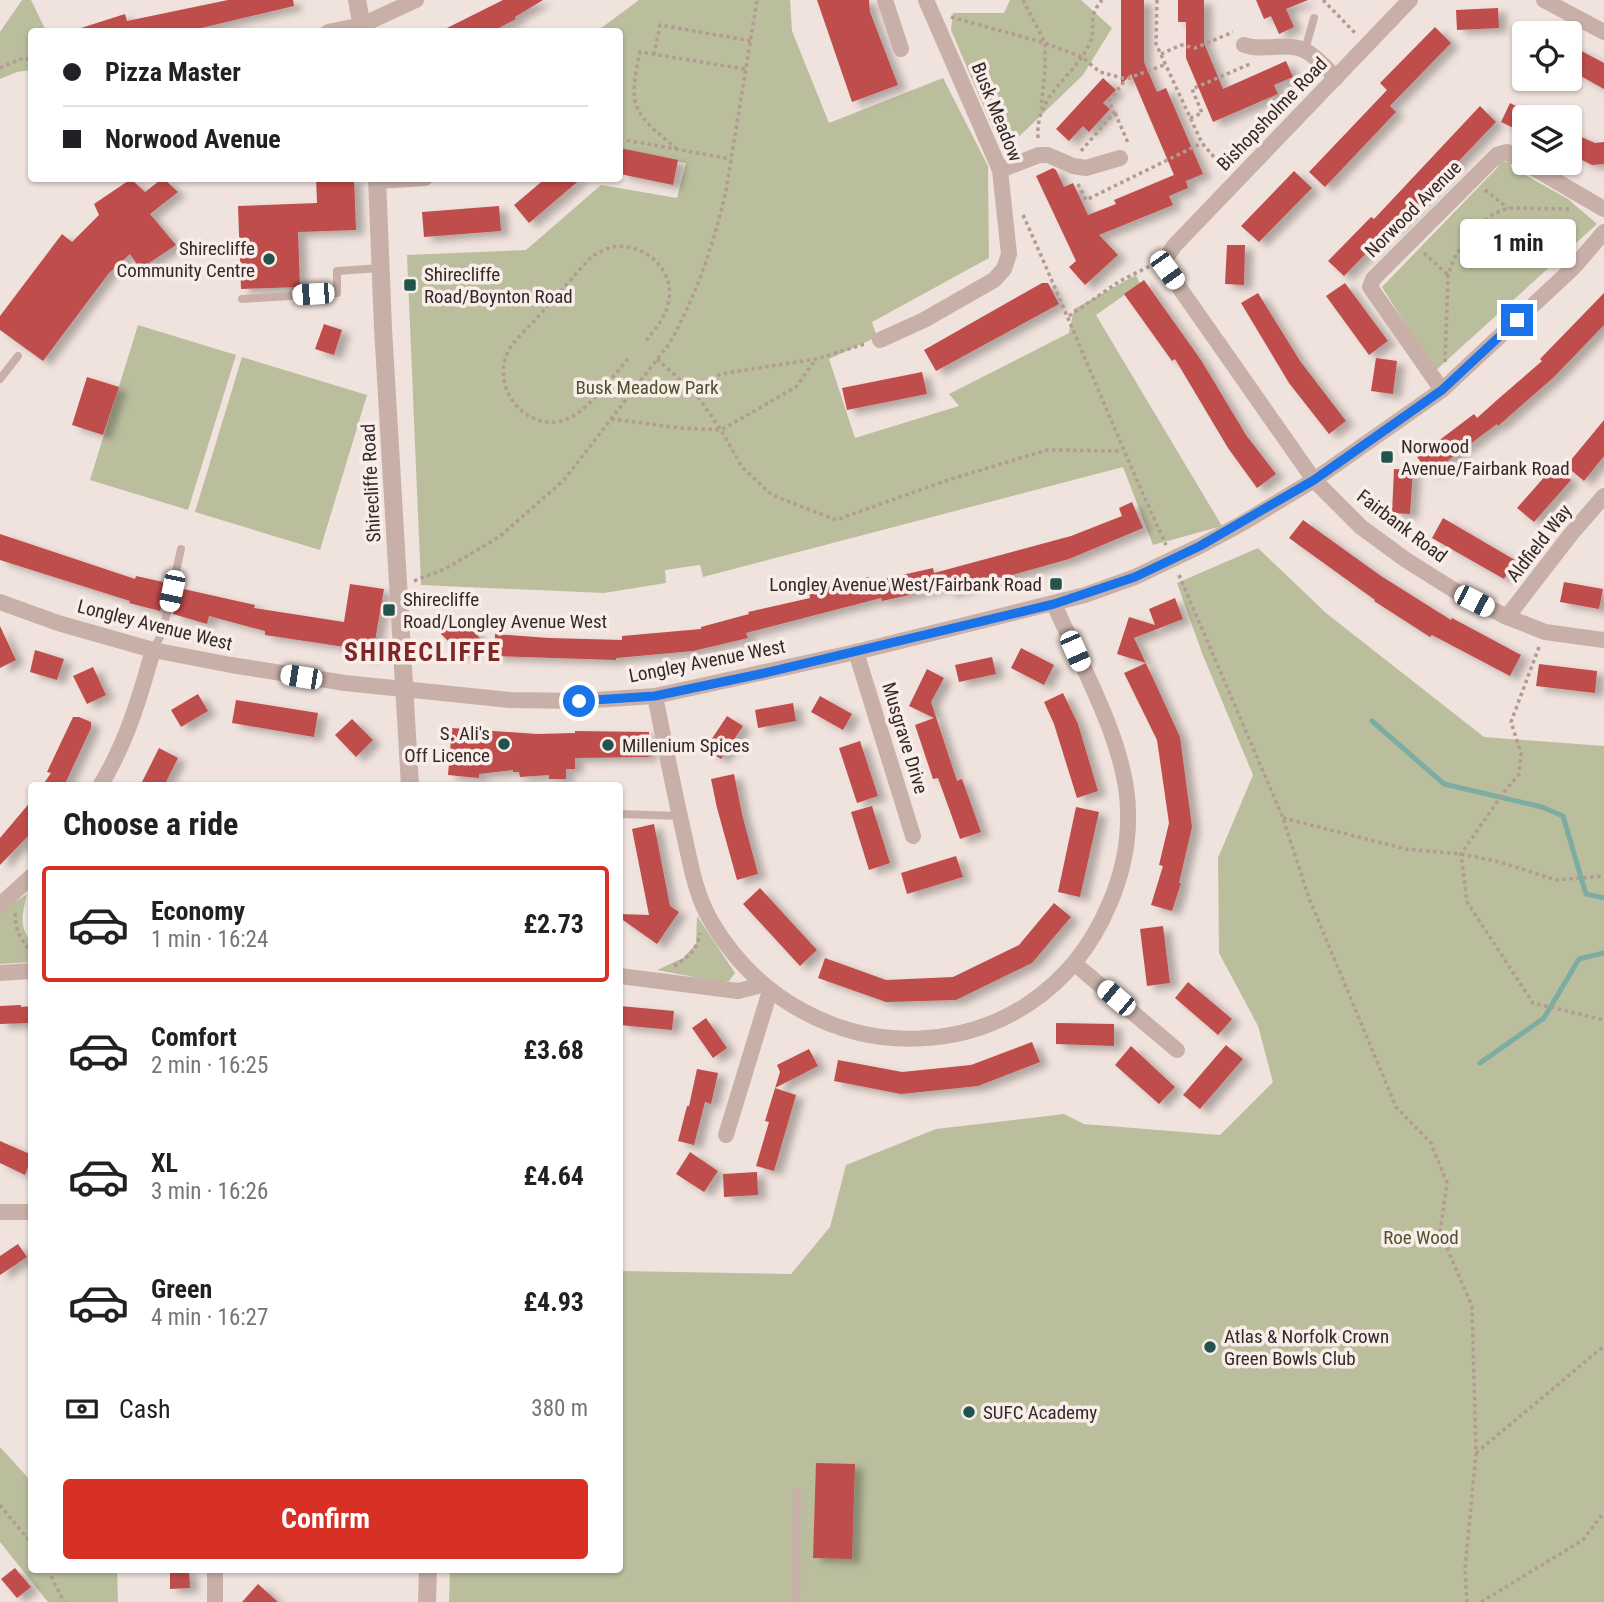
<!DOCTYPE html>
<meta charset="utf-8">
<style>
:root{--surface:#fff;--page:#f6f6f6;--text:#202124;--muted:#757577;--line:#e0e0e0;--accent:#d93025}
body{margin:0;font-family:"Roboto Condensed",sans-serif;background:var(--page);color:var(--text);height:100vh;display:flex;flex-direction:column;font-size:26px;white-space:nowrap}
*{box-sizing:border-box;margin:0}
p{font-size:23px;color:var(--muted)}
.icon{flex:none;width:38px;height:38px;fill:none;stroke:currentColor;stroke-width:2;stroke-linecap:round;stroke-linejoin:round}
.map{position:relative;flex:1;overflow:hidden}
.panel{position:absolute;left:28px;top:782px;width:595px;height:791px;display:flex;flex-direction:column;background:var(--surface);border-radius:7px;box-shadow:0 2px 5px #0004}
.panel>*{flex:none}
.top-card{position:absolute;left:28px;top:28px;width:595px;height:154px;border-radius:7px;box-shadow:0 2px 5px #0004;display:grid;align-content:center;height:154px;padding:0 35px;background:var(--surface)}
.controls{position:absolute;left:1512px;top:21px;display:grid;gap:14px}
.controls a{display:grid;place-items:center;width:70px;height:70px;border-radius:7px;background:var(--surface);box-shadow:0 2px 5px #0004;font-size:35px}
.end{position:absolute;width:32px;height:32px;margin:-16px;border:9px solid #1a73e8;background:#fff;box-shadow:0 0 0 4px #fff}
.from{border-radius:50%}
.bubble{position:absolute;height:49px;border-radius:7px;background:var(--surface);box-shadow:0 2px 5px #0004;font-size:23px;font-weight:700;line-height:49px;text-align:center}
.car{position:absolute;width:21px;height:42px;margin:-21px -10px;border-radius:9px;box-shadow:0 0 5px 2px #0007;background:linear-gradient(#fff 24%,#345 0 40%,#fff 0 76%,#345 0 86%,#fff 0)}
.top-card b{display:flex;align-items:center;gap:24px;height:66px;font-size:26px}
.top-card b+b{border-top:2px solid var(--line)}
.top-card i{width:18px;height:18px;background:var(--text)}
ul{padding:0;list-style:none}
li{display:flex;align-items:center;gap:21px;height:116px;margin:0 14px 10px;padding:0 21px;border:4px solid transparent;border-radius:7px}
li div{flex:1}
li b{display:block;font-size:26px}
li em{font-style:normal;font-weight:700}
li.current{border-color:var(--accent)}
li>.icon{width:63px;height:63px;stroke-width:1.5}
h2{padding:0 35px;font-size:32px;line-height:84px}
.pay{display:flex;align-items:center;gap:18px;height:77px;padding:0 35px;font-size:26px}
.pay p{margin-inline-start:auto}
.primary-button{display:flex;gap:14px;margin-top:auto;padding:14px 35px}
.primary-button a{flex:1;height:80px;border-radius:7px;background:var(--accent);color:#fff;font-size:28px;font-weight:700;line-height:80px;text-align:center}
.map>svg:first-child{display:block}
.green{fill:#bbbe9d}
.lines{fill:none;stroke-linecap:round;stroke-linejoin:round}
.stream{stroke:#7daca3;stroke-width:5}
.building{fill:#bf4e4c;filter:url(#shadow)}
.path{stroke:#b39a93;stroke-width:3.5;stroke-dasharray:3.5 3.5;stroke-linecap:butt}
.service{stroke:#c8b0a9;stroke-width:8}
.minor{stroke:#c8b0a9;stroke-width:16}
.tertiary{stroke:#c8b0a9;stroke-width:18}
.route{stroke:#1a73e8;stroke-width:9}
.poi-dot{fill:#20544c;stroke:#f8ede8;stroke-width:2.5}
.labels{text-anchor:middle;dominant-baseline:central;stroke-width:7;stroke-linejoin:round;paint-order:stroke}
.street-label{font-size:19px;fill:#352928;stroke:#f8ede8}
.poi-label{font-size:19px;fill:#352928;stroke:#f8ede8;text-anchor:start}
.park-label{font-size:19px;fill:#4d522d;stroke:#f8ede8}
.district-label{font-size:26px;font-weight:bold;letter-spacing:2px;fill:#7f2726;stroke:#f8ede8}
</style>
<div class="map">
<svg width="1604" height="1602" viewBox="0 0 1604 1602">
<defs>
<filter id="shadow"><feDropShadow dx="8" dy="4.5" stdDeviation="3.5" flood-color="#0004"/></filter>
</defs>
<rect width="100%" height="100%" fill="#f0e2dc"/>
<!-- green -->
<g class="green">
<path d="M22 0H31L46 31 32 32 31 70 17 72 0 79V32Z"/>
<path d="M639 0H790L792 31 829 123 943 78 988 166 989 258 872 322 877 337 829 359 855 438 959 406 949 394 1069 333 1074 309 1136 275 1140 284 1096 315 1222 526 1153 545 1123 467 703 577 700 565 665 570 666 583 604 593 421 585 407 255 526 250 601 185 677 198 686 163 620 151V32L597 31Z"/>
<path d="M1010 0H1081L1112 28 1083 75 1003 152 951 30 953 13H1004Z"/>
<path d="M1499 161 1511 162V167L1568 199 1597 224 1435 371 1382 287 1498 167Z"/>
<path d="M138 325 236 355 188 510 90 480Z"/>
<path d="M242 357 367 395 320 550 195 512Z"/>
<path d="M1258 548 1326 613 1484 737 1604 746V1602H449L450 1570H620V1271L791 1274 830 1227 846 1165 936 1129 1064 1114 1084 1124 1220 1135 1273 1082 1258 1026 1219 953 1218 858 1253 775 1202 653 1177 583Z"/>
<path d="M27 894C23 912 18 926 31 941V962L0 964V912Z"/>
<path d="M697 916 735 973 729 981 720 982 657 970 683 958 696 944Z"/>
<path d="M0 1447 31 1481 32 1570H117L118 1602H48L0 1542Z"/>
</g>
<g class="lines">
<!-- stream -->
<g class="stream">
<path d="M1372 721 1444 784 1542 807 1563 816 1586 894 1604 898"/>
<path d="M1480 1063 1544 1018 1579 959 1604 953"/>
</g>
</g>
<!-- building -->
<g class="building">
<path d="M228 0H293L294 6 184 32H81V28L125 14 127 21Z"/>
<path d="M503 0H543L515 17 516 19 491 32H439Z"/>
<path d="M817 0H869L870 12 898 85 852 102Z"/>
<path d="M1121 0H1144V62L1157 92 1166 88 1203 174 1186 181 1188 188 1169 196 1173 205 1099 235 1118 255 1085 285 1069 267 1076 261 1036 176 1053 168 1056 170 1064 187 1073 183 1088 215 1116 204 1114 200 1174 175 1131 74 1121 85Z"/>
<path d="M1178 0H1204V43L1223 89 1286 61 1293 77 1274 85 1278 94 1213 122 1186 58V22H1178Z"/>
<path d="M1256 0H1308L1286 9 1294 27 1279 34 1271 16 1264 19Z"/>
<path d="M1498 8 1499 28 1457 30 1456 10Z"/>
<path d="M1435 27 1451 43 1390 106 1396 112 1325 187 1309 172 1387 90 1380 83Z"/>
<path d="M1570 45 1604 63V89L1570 70Z"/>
<path d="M1103 78 1116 90 1103 103 1110 109 1089 132 1083 126 1069 141 1056 129Z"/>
<path d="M1510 103 1524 110V133L1501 122Z"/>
<path d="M1480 106 1496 122 1393 230 1391 228 1344 276 1328 261 1371 217 1374 219Z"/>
<path d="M1570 132 1595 143 1604 142V164L1592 165 1570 154Z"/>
<path d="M620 148 678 160 673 185 620 174Z"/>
<path d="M1294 171 1312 188 1259 242 1241 226Z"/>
<path d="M163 178 178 192 150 214 176 245 140 269 130 254 109 273 43 361 0 330V316L62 234 72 242 99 215 94 204 131 179 145 192Z"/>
<path d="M316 178H354L356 230 298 232 300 287 241 289 238 206 317 203Z"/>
<path d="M546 178H582L529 223 514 205Z"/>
<path d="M499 206 501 231 424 237 422 212Z"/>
<path d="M1227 245H1245L1244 285 1225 284Z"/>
<path d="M1144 280 1201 360 1246 435 1276 474 1257 488 1228 448 1175 359 1172 361 1124 294Z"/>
<path d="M1042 283H1048L1059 304 936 371 924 350Z"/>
<path d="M1345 283 1388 341 1369 355 1326 296Z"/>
<path d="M1258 293 1300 361 1346 421 1329 434 1289 383 1241 303Z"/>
<path d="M1604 293V325L1554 377 1498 426 1497 424 1430 474 1417 457 1474 414 1477 418 1497 400 1542 361 1540 359Z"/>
<path d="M324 324 342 330 334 355 315 349Z"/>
<path d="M1376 358 1397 361 1393 394 1371 391Z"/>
<path d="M922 372 927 394 847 410 842 388Z"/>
<path d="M87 377 119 387 103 435 72 425Z"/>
<path d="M1604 420V456L1584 481 1566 466Z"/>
<path d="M1554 466 1571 480 1534 522 1517 508Z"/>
<path d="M1394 469 1413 470 1410 514 1392 513Z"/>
<path d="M1132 502 1143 528 1069 559 948 593 946 587 882 601 881 598 746 633 748 638 693 651 616 658V660L494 656 495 634 549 638 622 640V636L701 629V627L749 614 748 612 810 598 809 592 869 577 871 582 933 568 934 573 1071 536 1122 516 1119 508Z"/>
<path d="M1443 518 1515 560 1504 579 1432 538Z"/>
<path d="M1303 520 1381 576 1451 620 1452 618 1521 655 1510 676 1432 635 1430 637 1374 601 1375 600 1289 538Z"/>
<path d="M0 534 135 579 136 576 163 582V584L166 585 160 611 129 603 130 601 0 560Z"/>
<path d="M1564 582 1603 589 1599 609 1560 602Z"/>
<path d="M350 584 384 589 372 658 344 653 345 647 265 635V631L209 616 207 624 173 614 179 588 255 605 254 608 344 622Z"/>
<path d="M1175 598 1183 619 1134 638 1158 689 1180 737 1192 827 1179 883H1181L1172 911 1151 905 1163 866 1159 865 1169 823 1157 740 1124 673 1146 663 1117 654 1129 617 1155 625 1149 609Z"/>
<path d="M458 617 480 638 463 656 441 634Z"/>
<path d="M0 626 16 660 0 668Z"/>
<path d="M1021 648 1054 665 1044 685 1011 668Z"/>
<path d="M35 650 64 659 57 680 30 672Z"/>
<path d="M992 657 996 674 959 682 955 665Z"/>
<path d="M1539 664 1597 671 1595 693 1536 686Z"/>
<path d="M93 667 106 695 87 704 73 676Z"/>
<path d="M927 669 944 678 931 702 957 781 962 779 981 832 960 839 938 778 933 779 915 725 934 718 909 706Z"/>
<path d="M1063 693 1078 724 1098 791 1077 798 1054 724 1044 702Z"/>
<path d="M198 694 208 711 181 727 171 710Z"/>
<path d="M820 696 852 714 843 730 811 712Z"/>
<path d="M236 700 318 713 314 737 232 723Z"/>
<path d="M793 703 796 721 758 728 755 710Z"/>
<path d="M727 716 743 726 721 759 705 749Z"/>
<path d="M73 717H79L91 722V728L64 786H42L51 773 47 772Z"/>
<path d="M352 719 373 740 356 757 335 735Z"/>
<path d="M452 728 537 734 575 733V731L649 732V757L575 758V769H566V779H549V775L520 777 519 772H513V770L479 774V778L448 775Z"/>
<path d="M860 741 878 796 857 803 839 748Z"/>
<path d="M159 748 178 758 164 786H140Z"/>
<path d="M734 774 742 814 758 874 737 880 717 808 711 779Z"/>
<path d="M32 800V832L0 865V838Z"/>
<path d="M872 806 890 863 869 870 851 812Z"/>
<path d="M1076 807 1099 812 1080 897 1058 892Z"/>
<path d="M654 824 670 906 679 912 657 944 620 918V914L649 915 632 829Z"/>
<path d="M956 856 963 877 907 894 901 873Z"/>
<path d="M760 888 817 950 800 966 743 904Z"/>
<path d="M1054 903 1071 917 1032 963 956 1000 886 1002 818 978 825 958 886 980 953 977 1019 945Z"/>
<path d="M1163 926 1170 983 1147 986 1140 929Z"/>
<path d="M1188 982 1232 1019 1218 1035 1175 998Z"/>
<path d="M21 1005V1007L32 1006V1023L0 1024V1006Z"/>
<path d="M620 1006 674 1011 672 1030 620 1025Z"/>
<path d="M706 1018 727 1048 713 1058 692 1028Z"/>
<path d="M1056 1023 1114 1024V1046L1056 1044Z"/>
<path d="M1032 1042 1040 1062 978 1086 901 1094 834 1081 838 1060 902 1072 971 1065Z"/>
<path d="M1226 1045 1243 1059 1200 1109 1183 1095Z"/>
<path d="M1131 1046 1175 1087 1159 1104 1115 1065Z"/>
<path d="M809 1049 818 1066 775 1088 796 1095 774 1171 756 1166 769 1122 765 1121 780 1072 777 1065Z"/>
<path d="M697 1069 718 1073 711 1104 705 1102 694 1145 678 1141 687 1106H689Z"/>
<path d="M0 1141 32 1155 25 1175 0 1163Z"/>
<path d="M690 1152 718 1171 704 1192 676 1174Z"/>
<path d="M757 1172 758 1195 724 1197 723 1174Z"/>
<path d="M18 1244 27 1257 0 1275V1256Z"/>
<path d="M816 1463 855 1464 852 1559 813 1558Z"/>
<path d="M15 1568 31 1587 17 1598 1 1579Z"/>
<path d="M170 1570H189L190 1588 170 1589Z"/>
<path d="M258 1584 278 1602H242Z"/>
</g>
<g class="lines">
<!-- path -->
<g class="path">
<path d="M1023 0 1045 43V71L1041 108"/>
<path d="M1157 0 1156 44 1202 143 1226 171"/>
<path d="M1323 0 1356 34"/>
<path d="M951 17 1045 43 1082 57 1100 72 1126 79 1164 65"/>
<path d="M1161 54 1181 45 1195 48 1233 32"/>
<path d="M654 55 660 25 751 41"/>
<path d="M0 68 23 58 32 60"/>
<path d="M1115 113 1129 145"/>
<path d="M1190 118 1202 113 1192 89 1250 64"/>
<path d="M1038 138C1035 95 1072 79 1089 45 1098 27 1085 20 1102 0"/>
<path d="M620 139 731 159"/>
<path d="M677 149C634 113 627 109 640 52L745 69"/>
<path d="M1081 151 1114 113 1109 101 1126 79"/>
<path d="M1078 184 1086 200 1202 143"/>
<path d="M1485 190 1508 208"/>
<path d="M1023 215C1072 324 1116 436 1166 545"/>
<path d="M1424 253 1448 275"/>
<path d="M1069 316 1120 281 1150 266"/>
<path d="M628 359C612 377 585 415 562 421 521 430 489 383 510 348 516 338 527 329 535 320 554 299 573 277 592 256 599 253 606 248 613 247 645 242 677 271 668 304 665 319 654 330 645 342"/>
<path d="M657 359 696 394 721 430 742 467 772 495 836 520 945 481 1047 450 1122 451"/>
<path d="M1445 362 1448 275 1456 254 1489 216 1508 208 1570 209"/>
<path d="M696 394 720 374 816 359 865 344"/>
<path d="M611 419 681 428 721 430 796 387 816 359"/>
<path d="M1179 575 1283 818 1309 898 1396 1107 1431 1143 1447 1183 1440 1232 1472 1306 1476 1453 1465 1569 1467 1602"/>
<path d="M414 581 445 569 499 537 564 480 669 344C696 297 714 243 726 191L757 0"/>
<path d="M1539 647 1511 722 1521 753 1519 774 1504 792 1461 854 1467 902 1533 1003 1604 1020"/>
<path d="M1283 818 1406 849 1461 854 1500 862 1556 880 1604 876"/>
<path d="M15 913C15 929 20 940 32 952"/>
<path d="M674 966C689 957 697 950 700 933"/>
<path d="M1476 1453 1604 1346"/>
<path d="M0 1505 32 1544"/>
<path d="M48 1570 64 1602"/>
<path d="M1481 1602 1583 1540 1604 1512"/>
</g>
<!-- service -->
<g class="service">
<path d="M1305 50 1314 18"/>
<path d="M242 299 337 293V271L381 268"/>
<path d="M0 379 18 356"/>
<path d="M153 649 162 634 181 549"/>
<path d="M620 814 680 816"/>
<path d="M796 1602 797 1492"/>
</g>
<!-- minor -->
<g class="minor">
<path d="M885 0 901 49"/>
<path d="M1410 0 1174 246 1166 258 1167 270 1314 480 1361 527 1406 560 1457 592 1507 617 1545 632 1604 640"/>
<path d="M1544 0 1604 32"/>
<path d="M328 32 362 25 416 0"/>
<path d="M1244 45C1264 52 1288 41 1306 51 1317 57 1327 69 1336 78"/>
<path d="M1525 163 1604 209"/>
<path d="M1000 170 1039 155H1048L1073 166 1086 168 1120 158"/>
<path d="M377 181 425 178"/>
<path d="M880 340 924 320 994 280 1004 269 1009 254 1000 170 926 0"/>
<path d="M1442 390 1370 287 1373 279 1497 155 1507 152 1524 162"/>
<path d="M0 602 58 623 153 650 231 665 345 683 510 700 579 701 655 696 856 652 1085 595 1135 577 1200 546 1241 524 1314 480 1442 390 1573 268 1604 232"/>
<path d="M1507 617 1571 534 1604 496"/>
<path d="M856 652 913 836"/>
<path d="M655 696C664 741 673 786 683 830 690 861 695 894 711 921 805 1082 1035 1079 1109 905 1122 875 1129 844 1128 812 1128 746 1080 664 1054 604"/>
<path d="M100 786C126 744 140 697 153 650"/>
<path d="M0 905 32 876"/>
<path d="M1075 964 1177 1050"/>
<path d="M0 973 32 971"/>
<path d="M620 976 738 991 762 985"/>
<path d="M726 1135 770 991"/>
<path d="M0 1212H32"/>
<path d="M215 1570V1602"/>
</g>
<!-- tertiary -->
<g class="tertiary">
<path d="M357 0 363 32"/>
<path d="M377 178 383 328 410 786"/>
<path d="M427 1602 428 1570"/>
</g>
</g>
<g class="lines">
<!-- route -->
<path class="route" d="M579 701 655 696 760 674 1054 604 1135 577 1200 546 1314 480 1442 390 1517 320"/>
</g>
<!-- markers -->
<g class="poi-dot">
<circle cx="269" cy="259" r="7"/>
<rect x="403" y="278" width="14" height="14" rx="3.5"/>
<rect x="1380" y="450" width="14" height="14" rx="3.5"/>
<rect x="1049" y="577" width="14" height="14" rx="3.5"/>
<rect x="382" y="603" width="14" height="14" rx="3.5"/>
<circle cx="504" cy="744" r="7"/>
<circle cx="608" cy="745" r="7"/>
<circle cx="1210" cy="1347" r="7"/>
<circle cx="969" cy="1412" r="7"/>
</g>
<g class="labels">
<!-- street labels -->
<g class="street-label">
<text transform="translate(997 112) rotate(68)">Busk Meadow</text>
<text transform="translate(1272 114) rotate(-46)">Bishopsholme Road</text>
<text transform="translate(1413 209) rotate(-45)">Norwood Avenue</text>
<text transform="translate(371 483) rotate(-93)">Shirecliffe Road</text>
<text transform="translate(1402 526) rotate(37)">Fairbank Road</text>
<text transform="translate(1539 543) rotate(-52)">Aldfield Way</text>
<text transform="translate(155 625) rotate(14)">Longley Avenue West</text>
<text transform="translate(707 661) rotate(-11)">Longley Avenue West</text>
<text transform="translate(905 738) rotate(73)">Musgrave Drive</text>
</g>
<!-- poi labels -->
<g class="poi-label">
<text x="255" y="248" text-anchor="end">Shirecliffe<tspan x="255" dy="22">Community Centre</tspan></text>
<text x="424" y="274">Shirecliffe<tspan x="424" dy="22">Road/Boynton Road</tspan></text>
<text x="1401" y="446">Norwood<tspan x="1401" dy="22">Avenue/Fairbank Road</tspan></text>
<text x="1042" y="584" text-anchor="end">Longley Avenue West/Fairbank Road</text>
<text x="403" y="599">Shirecliffe<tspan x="403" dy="22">Road/Longley Avenue West</tspan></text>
<text x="490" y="733" text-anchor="end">S. Ali's<tspan x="490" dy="22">Off Licence</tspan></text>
<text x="622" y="745">Millenium Spices</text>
<text x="1224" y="1336">Atlas &amp; Norfolk Crown<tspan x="1224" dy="22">Green Bowls Club</tspan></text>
<text x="983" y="1412">SUFC Academy</text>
</g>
<!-- park labels -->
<g class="park-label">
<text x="647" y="387">Busk Meadow Park</text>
<text x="1421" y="1237">Roe Wood</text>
</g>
<!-- district labels -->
<g class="district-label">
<text x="423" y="652">SHIRECLIFFE</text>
</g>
</g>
</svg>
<div class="controls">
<a><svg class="icon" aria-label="locate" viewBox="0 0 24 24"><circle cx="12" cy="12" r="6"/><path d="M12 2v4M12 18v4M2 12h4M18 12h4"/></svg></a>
<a><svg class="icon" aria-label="layers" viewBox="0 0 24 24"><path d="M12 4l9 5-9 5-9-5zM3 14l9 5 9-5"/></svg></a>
</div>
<i class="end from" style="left:579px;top:701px"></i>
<i class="end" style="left:1517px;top:320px"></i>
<div class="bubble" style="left:1460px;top:219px;width:116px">1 min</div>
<i class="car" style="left:1167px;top:270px;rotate:144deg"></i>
<i class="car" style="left:313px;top:294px;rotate:266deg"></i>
<i class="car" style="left:172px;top:591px;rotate:192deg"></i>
<i class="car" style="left:1474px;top:601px;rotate:117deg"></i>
<i class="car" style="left:1075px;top:651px;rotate:156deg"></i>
<i class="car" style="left:301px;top:677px;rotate:279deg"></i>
<i class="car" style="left:1116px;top:998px;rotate:310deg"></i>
<div class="top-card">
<b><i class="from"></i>Pizza Master</b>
<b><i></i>Norwood Avenue</b>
</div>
<section class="panel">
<h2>Choose a ride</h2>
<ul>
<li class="current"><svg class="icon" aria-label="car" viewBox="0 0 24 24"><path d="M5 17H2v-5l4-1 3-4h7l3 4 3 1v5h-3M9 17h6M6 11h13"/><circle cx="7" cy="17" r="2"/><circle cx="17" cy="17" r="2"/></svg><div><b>Economy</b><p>1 min · 16:24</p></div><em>£2.73</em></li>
<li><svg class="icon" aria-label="car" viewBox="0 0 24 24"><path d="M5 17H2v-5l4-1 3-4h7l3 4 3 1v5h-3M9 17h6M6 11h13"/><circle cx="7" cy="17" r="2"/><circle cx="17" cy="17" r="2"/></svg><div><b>Comfort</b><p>2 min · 16:25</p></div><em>£3.68</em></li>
<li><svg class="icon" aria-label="car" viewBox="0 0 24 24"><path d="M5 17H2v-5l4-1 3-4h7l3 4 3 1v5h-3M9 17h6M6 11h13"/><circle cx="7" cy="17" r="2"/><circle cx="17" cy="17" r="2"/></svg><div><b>XL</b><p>3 min · 16:26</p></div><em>£4.64</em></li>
<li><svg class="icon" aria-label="car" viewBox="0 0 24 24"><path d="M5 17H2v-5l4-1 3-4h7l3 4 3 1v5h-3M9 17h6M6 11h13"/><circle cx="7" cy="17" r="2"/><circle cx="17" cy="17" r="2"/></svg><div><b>Green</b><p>4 min · 16:27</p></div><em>£4.93</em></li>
</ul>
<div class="pay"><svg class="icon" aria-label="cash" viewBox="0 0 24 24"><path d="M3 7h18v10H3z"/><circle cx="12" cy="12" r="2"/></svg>Cash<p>380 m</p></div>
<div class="primary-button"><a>Confirm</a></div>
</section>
</div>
